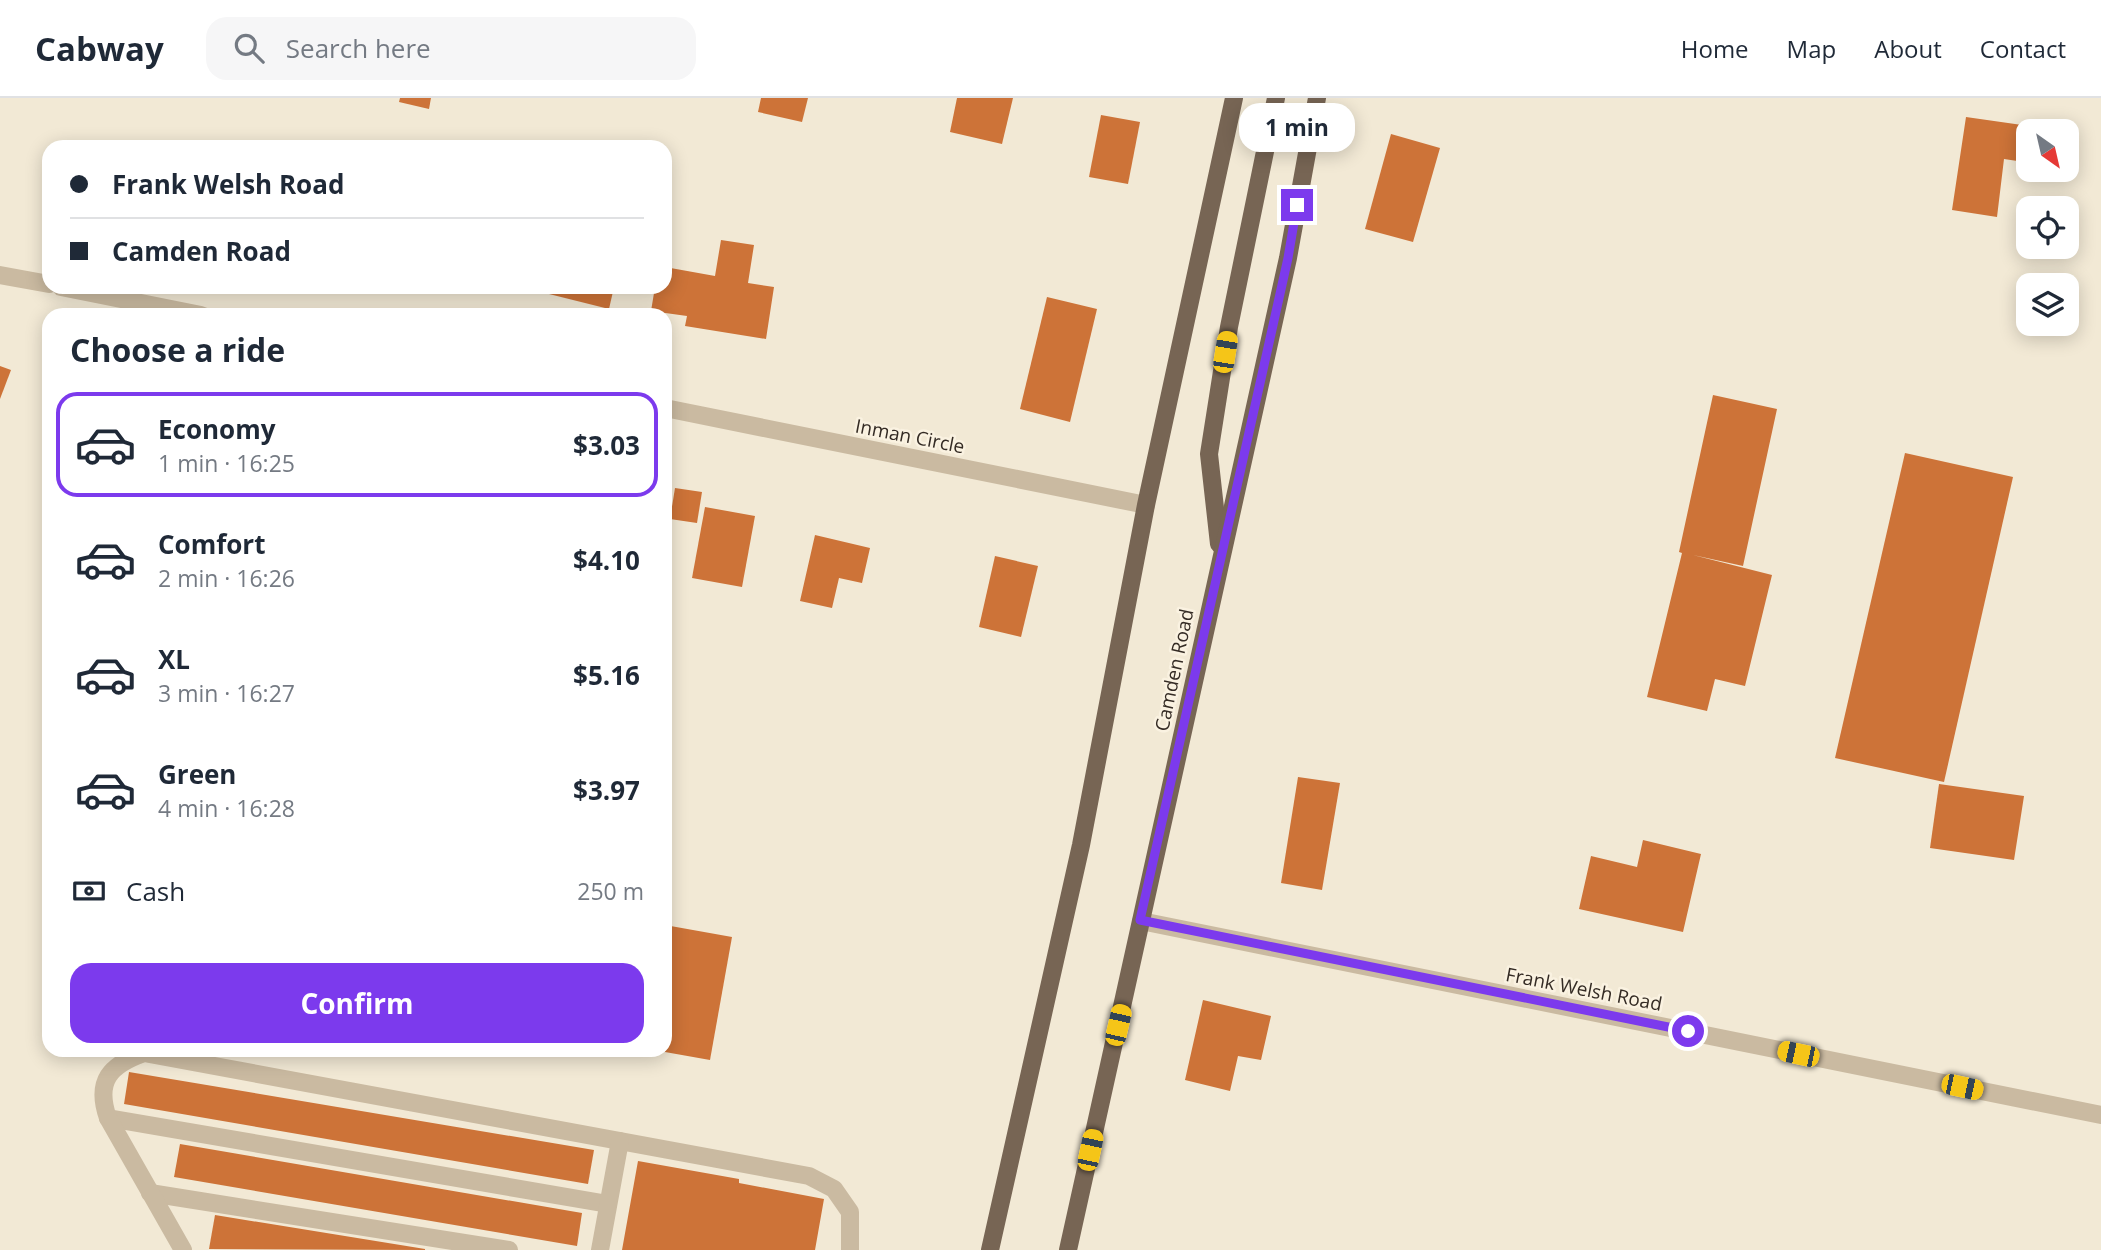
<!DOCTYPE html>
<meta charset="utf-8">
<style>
:root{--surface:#fff;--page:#f6f6f7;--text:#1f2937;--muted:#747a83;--line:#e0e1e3;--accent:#7c3aed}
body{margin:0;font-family:"Open Sans",sans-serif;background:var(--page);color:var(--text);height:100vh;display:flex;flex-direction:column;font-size:26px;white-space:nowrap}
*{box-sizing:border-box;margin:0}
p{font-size:23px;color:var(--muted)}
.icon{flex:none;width:38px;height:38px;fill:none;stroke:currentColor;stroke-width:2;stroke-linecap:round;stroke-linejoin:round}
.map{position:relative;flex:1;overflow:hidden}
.panel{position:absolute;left:42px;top:210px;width:630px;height:749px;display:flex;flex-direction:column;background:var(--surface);border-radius:21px;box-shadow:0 4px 18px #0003}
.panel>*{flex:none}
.guide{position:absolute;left:42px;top:42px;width:630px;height:154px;border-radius:21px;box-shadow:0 4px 18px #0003;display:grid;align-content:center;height:154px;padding:0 28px;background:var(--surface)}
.needle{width:46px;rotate:146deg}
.controls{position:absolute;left:2016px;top:21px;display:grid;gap:14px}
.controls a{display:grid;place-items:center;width:63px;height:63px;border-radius:14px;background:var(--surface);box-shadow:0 4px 18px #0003;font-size:35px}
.end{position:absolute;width:32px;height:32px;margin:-16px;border:9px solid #7c3aed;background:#fff;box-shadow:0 0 0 4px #fff}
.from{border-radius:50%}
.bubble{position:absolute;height:49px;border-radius:21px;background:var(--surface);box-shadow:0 4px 18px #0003;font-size:23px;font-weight:700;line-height:49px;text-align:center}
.car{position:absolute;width:21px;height:42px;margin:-21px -10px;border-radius:9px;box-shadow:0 0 5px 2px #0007;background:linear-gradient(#f5c518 24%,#345 0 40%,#f5c518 0 76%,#345 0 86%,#f5c518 0)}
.guide b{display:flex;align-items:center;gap:24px;height:66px;font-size:26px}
.guide b+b{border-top:2px solid var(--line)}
.guide i{width:18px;height:18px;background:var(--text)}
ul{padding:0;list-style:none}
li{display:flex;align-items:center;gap:21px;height:105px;margin:0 14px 10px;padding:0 14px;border:4px solid transparent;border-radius:21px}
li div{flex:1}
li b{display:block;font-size:26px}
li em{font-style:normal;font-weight:700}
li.selected{border-color:var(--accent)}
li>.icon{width:63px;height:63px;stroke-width:1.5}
h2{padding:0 28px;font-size:32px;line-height:84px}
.pay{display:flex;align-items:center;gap:18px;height:77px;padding:0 28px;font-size:26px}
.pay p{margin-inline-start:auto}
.action{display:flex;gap:14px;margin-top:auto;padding:14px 28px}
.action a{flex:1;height:80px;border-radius:21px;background:var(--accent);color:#fff;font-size:28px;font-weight:700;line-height:80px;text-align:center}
header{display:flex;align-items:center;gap:42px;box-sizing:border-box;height:98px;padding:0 35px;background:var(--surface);border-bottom:2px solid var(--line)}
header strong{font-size:33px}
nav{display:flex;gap:38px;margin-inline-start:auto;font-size:24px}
.search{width:490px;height:63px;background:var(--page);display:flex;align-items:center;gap:18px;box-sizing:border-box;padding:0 24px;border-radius:21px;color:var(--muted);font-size:26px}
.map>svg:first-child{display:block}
.building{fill:#cd7338}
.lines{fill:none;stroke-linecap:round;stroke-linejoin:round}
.minor{stroke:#cabaa1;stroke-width:18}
.major{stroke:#776554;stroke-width:18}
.route{stroke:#7c3aed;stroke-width:9}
.labels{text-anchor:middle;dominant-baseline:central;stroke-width:5;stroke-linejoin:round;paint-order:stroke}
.street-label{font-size:19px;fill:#342b24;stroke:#faf2e1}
</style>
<header>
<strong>Cabway</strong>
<div class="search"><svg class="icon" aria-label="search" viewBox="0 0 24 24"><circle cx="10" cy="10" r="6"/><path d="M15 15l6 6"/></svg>Search here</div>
<nav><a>Home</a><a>Map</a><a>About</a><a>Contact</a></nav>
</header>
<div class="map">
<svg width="2101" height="1152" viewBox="0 0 2101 1152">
<rect width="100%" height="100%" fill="#f2e9d5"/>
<!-- building -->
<g class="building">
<path d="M400 0H431L429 11 399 4Z"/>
<path d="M761 0H808L802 24 758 14Z"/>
<path d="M957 0H1013L1002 46 950 34Z"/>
<path d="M1101 17 1140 24 1128 86 1089 79Z"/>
<path d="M1966 19 2029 28 2024 64 2004 61 1997 119 1952 112Z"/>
<path d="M1391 36 1440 50 1413 144 1365 131Z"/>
<path d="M721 142 754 147 748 185 774 189 766 241 685 228 687 218 651 213 655 189H665V169L715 178Z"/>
<path d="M521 189H614L609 211Z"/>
<path d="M1047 199 1097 211 1070 324 1020 311Z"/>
<path d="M0 268 11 272 0 301Z"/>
<path d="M1713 297 1777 311 1743 468 1693 457 1772 477 1745 588 1715 581 1707 613 1647 599 1682 455 1679 454Z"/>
<path d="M1905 355 2013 379 1944 684 1835 660Z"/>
<path d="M675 390 702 394 697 425 670 421Z"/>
<path d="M705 409 755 418 742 489 692 480Z"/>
<path d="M815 437 870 450 862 485 839 480 832 510 800 503Z"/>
<path d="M995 458 1038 468 1021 539 979 529Z"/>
<path d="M1298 679 1340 685 1322 792 1281 785Z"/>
<path d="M1939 686 2024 698 2014 762 1930 750Z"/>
<path d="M1643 742 1701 756 1683 834 1579 811 1591 758 1637 769Z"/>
<path d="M665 827 732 839 710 962 665 954Z"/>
<path d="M1203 902 1271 918 1261 962 1238 958 1230 993 1185 982Z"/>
<path d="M129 974 594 1052 588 1086 124 1006Z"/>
<path d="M180 1046 582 1115 577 1148 174 1079Z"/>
<path d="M638 1063 739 1081V1085L824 1101 815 1152H622Z"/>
<path d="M215 1117 425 1151V1152L209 1151Z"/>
</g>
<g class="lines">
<!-- minor -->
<g class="minor">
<path d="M0 177 49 186"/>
<path d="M61 189 201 217"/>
<path d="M665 310 1146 407"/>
<path d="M1141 823 2101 1017"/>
<path d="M108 1020 608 1106"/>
<path d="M150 1095 509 1152"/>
<path d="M183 1152 108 1020C95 983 110 967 144 955L809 1078 834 1091 850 1114V1152"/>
<path d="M600 1152 620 1043"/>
</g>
<!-- major -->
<g class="major">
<path d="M1219 446 1209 356 1229 229 1276 0"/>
<path d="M990 1152 1081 747 1146 407 1234 0"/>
<path d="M1068 1152 1288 160 1317 0"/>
</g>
</g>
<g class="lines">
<!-- route -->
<path class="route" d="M1297 107 1288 160 1140 822 1688 933"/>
</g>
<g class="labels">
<!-- street labels -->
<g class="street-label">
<text transform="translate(910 338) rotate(11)">Inman Circle</text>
<text transform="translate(1174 572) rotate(-78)">Camden Road</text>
<text transform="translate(1584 891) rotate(11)">Frank Welsh Road</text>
</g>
</g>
</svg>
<div class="controls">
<a><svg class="needle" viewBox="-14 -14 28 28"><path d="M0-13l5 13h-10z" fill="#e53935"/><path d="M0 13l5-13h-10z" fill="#747a83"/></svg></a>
<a><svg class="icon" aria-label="locate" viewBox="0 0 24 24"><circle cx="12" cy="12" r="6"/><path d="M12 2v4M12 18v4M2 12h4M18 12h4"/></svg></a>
<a><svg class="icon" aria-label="layers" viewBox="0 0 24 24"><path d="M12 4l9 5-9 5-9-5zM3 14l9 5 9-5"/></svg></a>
</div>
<i class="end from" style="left:1688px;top:933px"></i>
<i class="end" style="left:1297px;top:107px"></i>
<div class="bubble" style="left:1239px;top:5px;width:116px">1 min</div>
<i class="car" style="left:1225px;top:254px;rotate:9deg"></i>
<i class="car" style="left:1118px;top:927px;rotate:13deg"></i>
<i class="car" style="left:1798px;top:956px;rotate:282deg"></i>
<i class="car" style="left:1962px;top:989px;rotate:102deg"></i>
<i class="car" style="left:1090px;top:1052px;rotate:12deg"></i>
<div class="guide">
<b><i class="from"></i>Frank Welsh Road</b>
<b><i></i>Camden Road</b>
</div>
<section class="panel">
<h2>Choose a ride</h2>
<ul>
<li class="selected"><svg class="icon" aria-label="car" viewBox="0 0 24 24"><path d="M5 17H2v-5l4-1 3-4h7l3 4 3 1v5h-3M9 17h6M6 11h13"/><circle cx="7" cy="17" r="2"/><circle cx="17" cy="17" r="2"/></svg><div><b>Economy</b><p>1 min · 16:25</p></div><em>$3.03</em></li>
<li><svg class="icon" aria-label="car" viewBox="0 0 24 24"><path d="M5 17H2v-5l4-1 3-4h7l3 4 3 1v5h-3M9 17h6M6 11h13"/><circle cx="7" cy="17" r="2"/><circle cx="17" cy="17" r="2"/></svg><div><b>Comfort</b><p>2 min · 16:26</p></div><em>$4.10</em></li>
<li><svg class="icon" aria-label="car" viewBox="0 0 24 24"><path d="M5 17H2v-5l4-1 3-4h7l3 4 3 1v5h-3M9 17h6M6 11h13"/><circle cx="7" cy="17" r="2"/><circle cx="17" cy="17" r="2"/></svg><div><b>XL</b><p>3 min · 16:27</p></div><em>$5.16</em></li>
<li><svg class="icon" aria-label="car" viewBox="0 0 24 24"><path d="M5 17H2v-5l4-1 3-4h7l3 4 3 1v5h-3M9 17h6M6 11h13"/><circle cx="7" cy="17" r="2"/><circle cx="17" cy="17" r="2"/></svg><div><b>Green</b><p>4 min · 16:28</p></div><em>$3.97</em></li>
</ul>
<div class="pay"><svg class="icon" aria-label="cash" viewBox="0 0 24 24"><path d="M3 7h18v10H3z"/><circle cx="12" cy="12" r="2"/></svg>Cash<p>250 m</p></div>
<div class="action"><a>Confirm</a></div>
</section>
</div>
